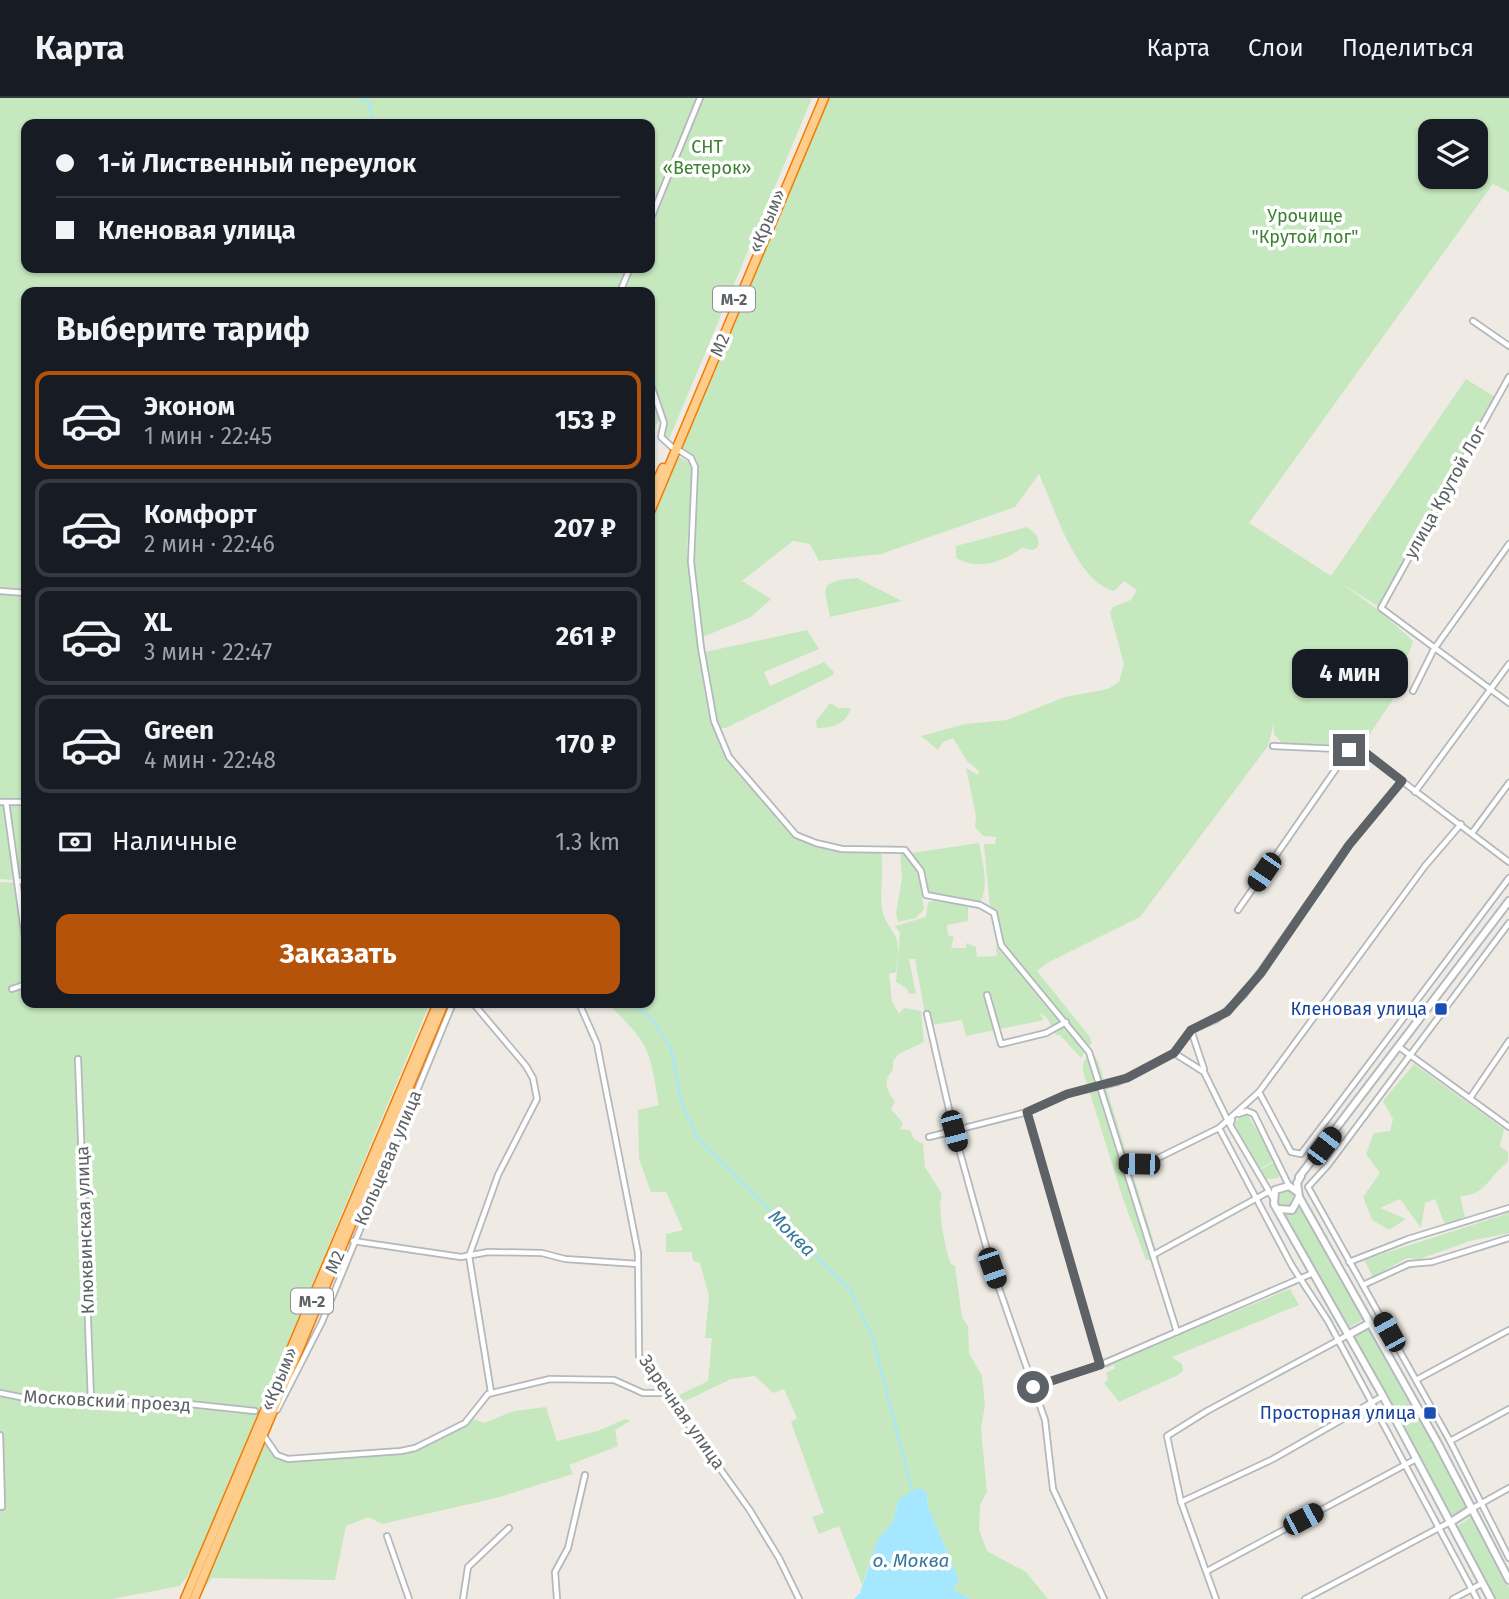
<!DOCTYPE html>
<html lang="ru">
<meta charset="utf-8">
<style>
:root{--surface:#171b24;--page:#20242c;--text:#f1f3f6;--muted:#9ea1a6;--line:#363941;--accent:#b45309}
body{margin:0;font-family:"Fira Sans",sans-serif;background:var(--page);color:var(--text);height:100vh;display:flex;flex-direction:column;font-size:26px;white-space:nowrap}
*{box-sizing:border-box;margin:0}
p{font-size:23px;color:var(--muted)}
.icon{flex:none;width:38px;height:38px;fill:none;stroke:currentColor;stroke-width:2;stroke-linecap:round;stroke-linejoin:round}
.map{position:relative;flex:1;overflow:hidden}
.panel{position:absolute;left:21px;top:189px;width:634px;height:721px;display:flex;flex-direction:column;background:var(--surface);border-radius:14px;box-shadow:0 2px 5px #0004}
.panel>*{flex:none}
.hud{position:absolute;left:21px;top:21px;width:634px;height:154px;border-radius:14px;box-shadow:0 2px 5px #0004;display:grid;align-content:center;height:154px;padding:0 35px;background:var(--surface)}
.fabs{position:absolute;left:1418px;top:21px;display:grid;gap:14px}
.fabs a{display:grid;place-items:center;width:70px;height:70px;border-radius:14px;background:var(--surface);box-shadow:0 2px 5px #0004;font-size:35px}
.end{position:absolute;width:32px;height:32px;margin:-16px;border:9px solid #5c6265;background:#fff;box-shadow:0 0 0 4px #fff}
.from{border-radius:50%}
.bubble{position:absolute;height:49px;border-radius:14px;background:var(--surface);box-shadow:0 2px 5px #0004;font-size:23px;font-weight:700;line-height:49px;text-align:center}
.car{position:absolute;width:21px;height:42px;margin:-21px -10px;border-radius:9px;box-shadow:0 0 5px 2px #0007;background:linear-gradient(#222 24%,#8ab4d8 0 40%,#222 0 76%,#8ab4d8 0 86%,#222 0)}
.hud b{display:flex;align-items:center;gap:24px;height:66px;font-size:26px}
.hud b+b{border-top:2px solid var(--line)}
.hud i{width:18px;height:18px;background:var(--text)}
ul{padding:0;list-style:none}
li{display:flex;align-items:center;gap:21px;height:98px;margin:0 14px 10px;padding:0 21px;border:4px solid var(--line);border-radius:14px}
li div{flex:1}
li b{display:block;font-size:26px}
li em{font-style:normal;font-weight:700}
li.current{border-color:var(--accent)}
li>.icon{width:63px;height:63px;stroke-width:1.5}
h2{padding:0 35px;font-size:32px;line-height:84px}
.pay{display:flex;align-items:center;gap:18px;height:77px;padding:0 35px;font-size:26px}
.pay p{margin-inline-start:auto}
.action{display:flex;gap:14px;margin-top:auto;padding:14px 35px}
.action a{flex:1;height:80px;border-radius:14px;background:var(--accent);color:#fff;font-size:28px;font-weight:700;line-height:80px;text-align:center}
header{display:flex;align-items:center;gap:42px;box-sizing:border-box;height:98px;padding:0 35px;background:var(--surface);border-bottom:2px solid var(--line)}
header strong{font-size:33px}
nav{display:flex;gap:38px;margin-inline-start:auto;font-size:24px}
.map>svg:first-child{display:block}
.green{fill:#c6e8bf;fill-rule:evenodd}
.water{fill:#a4e7ff}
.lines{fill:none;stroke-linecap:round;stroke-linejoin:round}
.stream{stroke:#a4e7ff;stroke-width:2}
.street-casing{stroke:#b4b8bc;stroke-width:8}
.secondary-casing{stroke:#b5babf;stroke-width:10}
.highway-casing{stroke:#f37c00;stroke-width:11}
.street{stroke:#fff;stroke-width:4.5}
.secondary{stroke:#fff;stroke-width:6}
.highway{stroke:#ffcd8b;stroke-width:8}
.route{stroke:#5c6265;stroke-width:9}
.transit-dot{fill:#1a4fb4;stroke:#fff;stroke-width:2.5}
.labels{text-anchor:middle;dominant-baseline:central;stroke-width:7;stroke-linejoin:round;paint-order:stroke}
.shield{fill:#fff;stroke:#8d9193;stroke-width:2}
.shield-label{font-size:16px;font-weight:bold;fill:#5c6265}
.park-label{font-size:18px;fill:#3a822f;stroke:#fff}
.street-label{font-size:18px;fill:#5c6265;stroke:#fff}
.transit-label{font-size:18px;fill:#164399;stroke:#fff;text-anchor:end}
.water-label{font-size:19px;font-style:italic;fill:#34789c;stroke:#fff}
</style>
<header>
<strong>Карта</strong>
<nav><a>Карта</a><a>Слои</a><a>Поделиться</a></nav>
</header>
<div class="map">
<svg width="1509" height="1501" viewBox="0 0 1509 1501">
<rect width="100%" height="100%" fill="#efebe4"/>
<!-- green -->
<g class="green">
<path d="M0 0H812L670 339 666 341 662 317 649 339V194H26V703L0 702ZM26 26H649V170H26Z"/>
<path d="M826 0H1509V94L1493 86 1249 425 1331 478 1466 281 1495 299 1381 510 1342 486 1380 513 1413 543 1392 603 1363 646 1343 649 1282 645 1274 636V625L1268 648 1140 819 1049 864 1037 873 1090 939 1092 945 1088 949 1004 849 996 814 990 810 984 746H995L996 739 983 738 975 729 976 718 966 670 978 677 979 673 967 663 953 640 943 644 938 652 921 638 965 626 1007 622 1065 599 1108 591 1119 584 1124 566 1110 515 1113 509 1131 502 1137 492 1124 483 1114 493C1076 484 1054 409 1039 376L1015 409 881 456 819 463 810 446 793 443 742 483 771 501 751 519 703 539 693 450 697 363 680 349ZM1430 33H1475V79H1430Z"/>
<path d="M677 358 691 365 692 375 687 450 691 494 705 595 722 651 739 677 795 739 830 752 881 753C884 773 880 790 882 810 884 824 891 828 896 840 900 850 897 863 896 874L889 876 892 903 899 916 904 910 921 913 924 944 899 956 893 963V972C881 985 888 993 895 1004L891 1011 903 1025 900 1031 910 1032 914 1041 923 1046 925 1069 942 1096C937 1109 945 1151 951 1166L955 1168 962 1219 968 1228 969 1255 982 1278 985 1307 981 1331 987 1394 980 1407 979 1432 987 1453 1026 1474 1048 1501H970L953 1491 959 1482 928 1408 927 1396 899 1401 893 1423 877 1443 862 1487 839 1428 819 1436 812 1419 824 1415 791 1324 797 1320 784 1291 773 1295 755 1278 731 1281 679 1306 675 1299 708 1283 712 1240H705L709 1198 700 1165 693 1163 692 1154H666V1136L683 1132 666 1094H651L639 1061 638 1012 659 1007C649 951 651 948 610 908L611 905H649V416Z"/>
<path d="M1027 429C1035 435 1040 438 1038 449L1033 452 1022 450C1002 464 978 473 956 460V448Z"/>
<path d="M857 480 902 503 830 519 825 494 827 487 838 482Z"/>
<path d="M807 532 819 551 764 574 770 588 824 564 834 574 833 577 726 630H719L710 598 705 554Z"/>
<path d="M830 605 838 610H851C846 626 833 630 817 630L816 623Z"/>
<path d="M0 705 5 709 13 782 0 781Z"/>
<path d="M12 705 26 706V781H19L8 710Z"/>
<path d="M979 745C982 761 990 790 980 804L929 796 926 776 911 755Z"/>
<path d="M900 755H906L919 774 924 811 916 820 898 824 896 815 902 780Z"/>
<path d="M0 784 16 785 26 855V905H430L194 1469 180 1488 112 1501H0Z"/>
<path d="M934 803 968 808V823L947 827 948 837 954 839 951 850H966V845L976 849 977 859 997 858 996 850 1001 848 1086 951 1081 960 1060 937H1056L1047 920 1039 914 1044 922 966 938 962 922 927 928 915 861H909L916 896H909L907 891 896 884 900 835 895 828 926 819 928 804Z"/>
<path d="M1094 957 1098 963 1159 1161 1146 1162 1123 1101 1083 973C1082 964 1085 959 1094 957Z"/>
<path d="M1414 966 1504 1031 1500 1048 1508 1054V1064C1489 1077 1486 1098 1460 1098L1465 1119 1445 1127 1435 1101 1425 1105 1421 1130 1400 1101 1380 1110 1406 1121 1389 1132 1372 1122 1363 1099 1380 1075 1366 1056 1374 1035 1390 1033 1393 1021 1383 1003Z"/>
<path d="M1247 1016 1275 1062 1259 1071 1234 1027 1240 1018Z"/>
<path d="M1276 1063 1280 1074 1278 1080 1266 1081 1259 1072Z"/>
<circle cx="1286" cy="1101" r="9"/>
<path d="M1301 1108 1364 1221 1348 1230 1284 1117 1294 1115Z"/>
<path d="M1509 1115V1135L1470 1143 1420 1161 1407 1160 1373 1179 1364 1162Z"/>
<path d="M1290 1191 1299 1207 1172 1259 1182 1266 1183 1273 1178 1277 1119 1304 1104 1285 1108 1282 1106 1275 1115 1270 1114 1267 1107 1270 1097 1267 1100 1262 1168 1235H1183Z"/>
<path d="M1366 1230 1370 1231 1434 1345 1422 1352 1434 1346 1467 1407V1410L1456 1418 1451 1416 1354 1240Z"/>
<path d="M546 1309 557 1343 598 1333 625 1321 630 1323 615 1332 618 1348 569 1367 573 1376 496 1400 382 1426 368 1419 346 1428 335 1482 212 1480 197 1501 262 1338C270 1347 272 1357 283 1362 295 1367 397 1355 414 1351 432 1347 459 1334 471 1320L484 1325 514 1313Z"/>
<path d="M1473 1418 1509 1490V1501H1495L1457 1428Z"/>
</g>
<!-- water -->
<path class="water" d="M920 1389 927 1396 928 1408 959 1482 953 1491 970 1501H854L860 1495 877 1443 893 1423 899 1401Z"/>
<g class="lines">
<!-- stream -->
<g class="stream">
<path d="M360 0 369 4 373 26"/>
<path d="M630 905 649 917 671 950 681 1003 698 1041 851 1193 873 1241 912 1392"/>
</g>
<!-- street casing -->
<g class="street-casing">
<g id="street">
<path d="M649 125 700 0"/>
<path d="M620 194 630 170"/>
<path d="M1473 223 1509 248"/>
<path d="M1509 279 1381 510 1509 605"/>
<path d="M649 281 664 325 661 339 672 349"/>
<path d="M677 351 691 360 695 369 691 464 701 550 714 623 729 659 796 737 816 745 842 751 905 752 921 773 926 797 980 807 994 815 1001 847 1089 954 1177 1234"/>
<path d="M0 493 26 495"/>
<path d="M1413 593 1434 551 1509 446"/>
<path d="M1273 648 1361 652 1509 764"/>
<path d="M1415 694 1509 566"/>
<path d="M0 704H26"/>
<path d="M6 704 26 847"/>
<path d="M1472 735 1509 685"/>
<path d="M17 783H26"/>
<path d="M1238 812 1349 652"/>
<path d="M1509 825 1328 1067 1308 1089 1450 1343 1509 1460"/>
<path d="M12 891 26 886"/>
<path d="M987 897 1001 946 1046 935 1066 924"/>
<path d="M473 905 526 968 533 980 537 1001 498 1077 469 1158 491 1294"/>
<path d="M579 905 597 946 638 1155 639 1258 749 1411 779 1460 799 1501"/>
<path d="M927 916 954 1033 992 1170 1045 1322 1053 1391 1104 1501"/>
<path d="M1191 932 1204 971"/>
<path d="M1399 949 1509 1029"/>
<path d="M1174 955 1204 974 1229 1025"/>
<path d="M78 961 91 1302"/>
<path d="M1259 994 1291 1054 1301 1056 1509 780"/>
<path d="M1470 1000 1509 943"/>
<path d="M1027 1014 1100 1267"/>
<path d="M1238 1016 1247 1013 1254 1016 1289 1088"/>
<path d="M1232 1022 1230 1027 1273 1100"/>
<path d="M1219 1030 1292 1168 1328 1223 1477 1501"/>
<path d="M929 1039 1027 1014 1067 996 1118 984 1174 955 1191 932 1217 921 1244 897 1349 747 1402 683"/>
<path d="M1124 1066 1154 1062 1219 1030 1259 994 1425 768 1461 726"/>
<path d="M353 1143 461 1159 488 1154 542 1155 565 1161 638 1166"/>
<path d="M1153 1157 1268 1094"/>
<path d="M1349 1164 1408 1141 1509 1110"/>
<path d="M1363 1187 1409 1166 1432 1164 1509 1140"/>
<path d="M1416 1282 1509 1232"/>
<path d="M1033 1289 1100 1267 1313 1175"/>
<path d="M0 1295 40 1303 152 1302 255 1313"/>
<path d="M277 1312 322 1224 453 905"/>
<path d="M0 1337 2 1409"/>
<path d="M264 1338 277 1357 288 1361 401 1353 415 1350 465 1325 488 1296 550 1281 614 1282 643 1295H663"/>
<path d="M1450 1343 1509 1311"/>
<path d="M1181 1404 1273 1361 1383 1298"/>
<path d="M1473 1410 1509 1390"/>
<path d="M387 1438 409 1501"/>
<path d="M1207 1473 1416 1361"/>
<path d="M463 1501 468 1469 509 1430"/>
<path d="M557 1501 555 1474 568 1450 585 1377"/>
<path d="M1216 1501 1181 1404 1167 1338 1207 1313 1348 1237"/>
<path d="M1305 1501 1450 1424"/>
<path d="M1453 1501 1483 1485"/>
</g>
</g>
<!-- secondary casing -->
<g class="secondary-casing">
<g id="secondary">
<path d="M1301 1078 1297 1085 1299 1099 1437 1344 1509 1482"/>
<path d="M1299 1079 1509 803"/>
<path d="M1298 1094 1289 1088 1275 1092 1274 1106 1383 1298 1491 1501"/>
<path d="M1278 1111 1292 1112 1299 1099"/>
<path d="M1348 1237 1370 1225"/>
<path d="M1451 1424 1473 1410"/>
</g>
</g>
<!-- highway casing -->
<g class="highway-casing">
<g id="highway">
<path d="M649 401 663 370"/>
<path d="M649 416 824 0"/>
<path d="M185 1501 438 905"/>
<path d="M194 1501 444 905"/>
</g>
</g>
<!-- street -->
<use href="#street" class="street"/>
<!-- secondary -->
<use href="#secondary" class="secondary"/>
<!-- highway -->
<use href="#highway" class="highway"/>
</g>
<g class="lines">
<!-- route -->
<path class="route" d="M1033 1289 1100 1267 1027 1014 1067 996 1127 980 1174 955 1191 932 1227 914 1261 875 1349 747 1402 683 1362 652H1349"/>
</g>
<!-- markers -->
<g class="transit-dot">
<rect x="1434" y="904" width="14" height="14" rx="3.5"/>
<rect x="1423" y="1308" width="14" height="14" rx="3.5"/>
</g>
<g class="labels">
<!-- shield labels -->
<g class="shield">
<rect x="713" y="188.5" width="42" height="25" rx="5"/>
<rect x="291" y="1190.5" width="42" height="25" rx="5"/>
</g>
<g class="shield-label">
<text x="734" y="201">М-2</text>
<text x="312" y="1203">М-2</text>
</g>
<!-- park labels -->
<g class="park-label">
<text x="707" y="49">СНТ<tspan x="707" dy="21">«Ветерок»</tspan></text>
<text x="1305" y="118">Урочище<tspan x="1305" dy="21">"Крутой лог"</tspan></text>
</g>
<!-- street labels -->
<g class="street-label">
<text transform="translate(767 123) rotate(-67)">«Крым»</text>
<text transform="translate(720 247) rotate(-67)">М2</text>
<text transform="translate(1445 394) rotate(-61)">улица Крутой Лог</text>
<text transform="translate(388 1060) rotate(-67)">Кольцевая улица</text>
<text transform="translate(85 1132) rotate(-92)">Клюквинская улица</text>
<text transform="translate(335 1164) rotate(-67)">М2</text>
<text transform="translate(279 1281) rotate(-67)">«Крым»</text>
<text transform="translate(107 1303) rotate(3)">Московский проезд</text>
<text transform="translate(682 1314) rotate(55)">Заречная улица</text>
</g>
<!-- transit labels -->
<g class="transit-label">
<text x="1427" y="911">Кленовая улица</text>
<text x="1416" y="1315">Просторная улица</text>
</g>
<!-- water labels -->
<g class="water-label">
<text transform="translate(792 1135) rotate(45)">Моква</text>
<text x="911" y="1462">о. Моква</text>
</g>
</g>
</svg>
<div class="fabs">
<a><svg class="icon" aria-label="layers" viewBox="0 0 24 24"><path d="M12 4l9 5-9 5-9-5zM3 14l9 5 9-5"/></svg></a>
</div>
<i class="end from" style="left:1033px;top:1289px"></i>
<i class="end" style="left:1349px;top:652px"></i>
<div class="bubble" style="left:1292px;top:551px;width:116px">4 мин</div>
<i class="car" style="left:1264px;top:774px;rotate:214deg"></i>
<i class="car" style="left:954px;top:1033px;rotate:165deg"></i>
<i class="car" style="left:1324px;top:1048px;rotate:37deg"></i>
<i class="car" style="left:1139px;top:1066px;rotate:271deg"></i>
<i class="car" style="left:992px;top:1170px;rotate:161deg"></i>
<i class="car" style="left:1389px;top:1234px;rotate:331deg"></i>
<i class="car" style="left:1303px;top:1421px;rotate:62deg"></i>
<div class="hud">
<b><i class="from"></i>1-й Лиственный переулок</b>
<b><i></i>Кленовая улица</b>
</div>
<section class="panel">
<h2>Выберите тариф</h2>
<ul>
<li class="current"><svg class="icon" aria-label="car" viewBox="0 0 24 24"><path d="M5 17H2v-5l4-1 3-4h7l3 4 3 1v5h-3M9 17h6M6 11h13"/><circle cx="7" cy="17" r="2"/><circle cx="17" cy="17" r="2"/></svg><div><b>Эконом</b><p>1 мин · 22:45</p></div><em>153 ₽</em></li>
<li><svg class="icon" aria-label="car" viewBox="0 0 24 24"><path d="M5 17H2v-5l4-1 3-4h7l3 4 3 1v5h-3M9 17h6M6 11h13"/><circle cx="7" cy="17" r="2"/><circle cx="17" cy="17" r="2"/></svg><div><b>Комфорт</b><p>2 мин · 22:46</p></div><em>207 ₽</em></li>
<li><svg class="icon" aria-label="car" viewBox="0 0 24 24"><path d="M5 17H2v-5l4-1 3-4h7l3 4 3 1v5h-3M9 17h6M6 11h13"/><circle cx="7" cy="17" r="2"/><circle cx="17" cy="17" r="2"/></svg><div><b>XL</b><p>3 мин · 22:47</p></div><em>261 ₽</em></li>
<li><svg class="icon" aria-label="car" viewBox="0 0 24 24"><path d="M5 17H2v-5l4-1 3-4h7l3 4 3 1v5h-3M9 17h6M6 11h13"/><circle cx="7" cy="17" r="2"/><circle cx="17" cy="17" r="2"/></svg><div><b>Green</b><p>4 мин · 22:48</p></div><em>170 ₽</em></li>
</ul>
<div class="pay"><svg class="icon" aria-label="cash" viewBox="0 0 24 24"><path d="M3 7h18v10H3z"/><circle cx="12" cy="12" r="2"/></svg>Наличные<p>1.3 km</p></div>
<div class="action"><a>Заказать</a></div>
</section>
</div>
